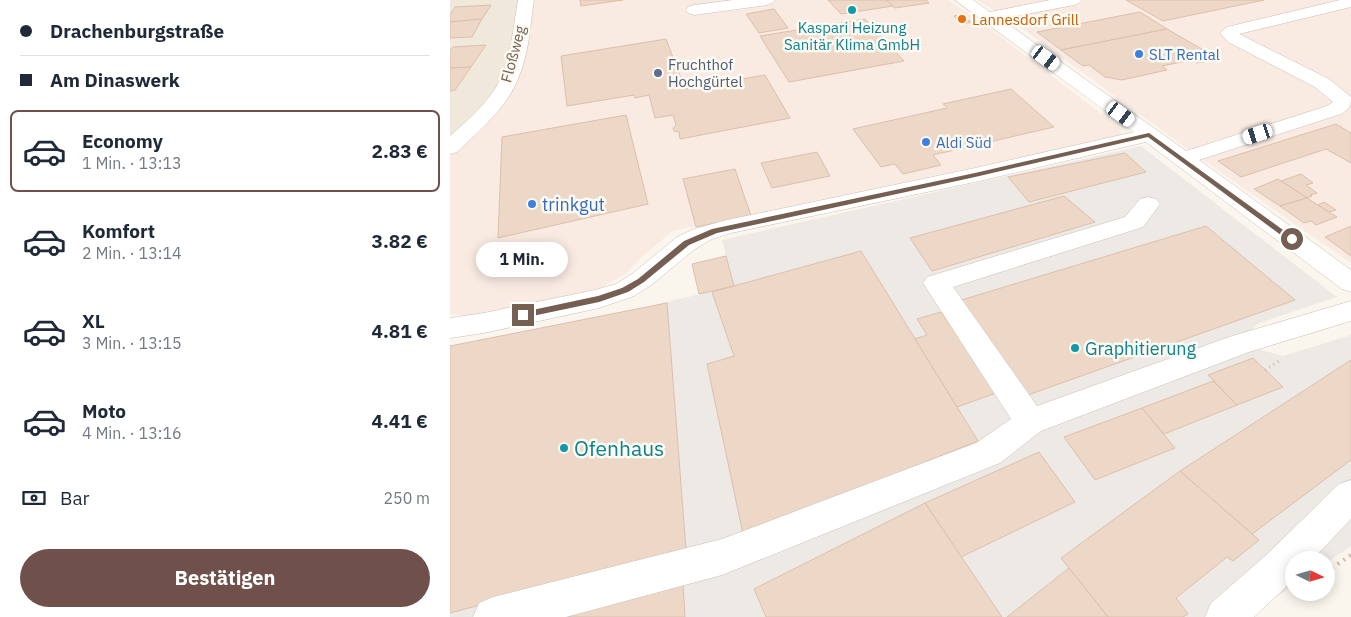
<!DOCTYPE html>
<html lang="de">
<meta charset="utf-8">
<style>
:root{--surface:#fff;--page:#f6f6f7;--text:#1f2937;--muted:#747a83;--line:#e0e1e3;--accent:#70504b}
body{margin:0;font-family:"IBM Plex Sans",sans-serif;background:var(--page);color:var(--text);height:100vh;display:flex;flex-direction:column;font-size:19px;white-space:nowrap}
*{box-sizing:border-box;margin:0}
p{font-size:16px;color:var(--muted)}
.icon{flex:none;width:28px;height:28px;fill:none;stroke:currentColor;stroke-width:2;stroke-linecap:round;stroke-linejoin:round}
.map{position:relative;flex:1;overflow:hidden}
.panel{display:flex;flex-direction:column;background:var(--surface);width:450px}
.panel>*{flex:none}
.banner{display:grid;align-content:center;height:110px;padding:0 20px;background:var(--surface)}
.needle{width:32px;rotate:95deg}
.controls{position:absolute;left:835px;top:551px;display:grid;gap:10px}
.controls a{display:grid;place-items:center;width:50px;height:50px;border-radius:50%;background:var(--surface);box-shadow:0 2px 12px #0003;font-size:25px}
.end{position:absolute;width:22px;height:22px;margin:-11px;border:6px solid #745f52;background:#fff;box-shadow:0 0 0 2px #fff}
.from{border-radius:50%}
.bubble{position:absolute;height:35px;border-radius:18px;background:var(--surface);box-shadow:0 2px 12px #0003;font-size:16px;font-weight:700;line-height:35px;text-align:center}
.car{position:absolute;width:15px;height:30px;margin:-15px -8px;border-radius:6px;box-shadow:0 0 4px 1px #0007;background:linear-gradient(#fff 24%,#345 0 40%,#fff 0 76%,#345 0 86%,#fff 0)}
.banner b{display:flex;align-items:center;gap:18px;height:48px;font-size:19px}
.banner b+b{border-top:1px solid var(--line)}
.banner i{width:12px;height:12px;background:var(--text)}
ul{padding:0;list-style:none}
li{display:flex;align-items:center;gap:15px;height:82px;margin:0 10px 8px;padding:0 10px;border:2px solid transparent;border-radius:8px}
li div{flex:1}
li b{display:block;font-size:19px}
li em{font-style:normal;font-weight:700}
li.current{border-color:var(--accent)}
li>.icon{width:45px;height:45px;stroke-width:1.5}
.pay{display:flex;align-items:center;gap:12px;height:55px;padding:0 20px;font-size:19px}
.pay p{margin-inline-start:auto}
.cta{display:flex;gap:10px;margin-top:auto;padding:10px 20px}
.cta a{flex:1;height:58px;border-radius:30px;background:var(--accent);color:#fff;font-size:20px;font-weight:700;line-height:58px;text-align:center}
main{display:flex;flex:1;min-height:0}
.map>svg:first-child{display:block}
.residential{fill:#f1e8dc}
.commercial{fill:#f9eae2}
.industrial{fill:#ede9e5}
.building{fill:#edd8c8;stroke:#ddbfaa}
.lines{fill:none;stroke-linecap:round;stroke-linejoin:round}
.minor-casing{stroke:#ccbfb4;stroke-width:1}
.path-far1{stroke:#d2bbab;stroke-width:3;stroke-dasharray:1 4;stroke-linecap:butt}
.path{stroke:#d2bbab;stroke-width:4;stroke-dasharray:2 5;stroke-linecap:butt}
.minor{fill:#fff;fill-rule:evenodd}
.route{fill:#745f52}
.culture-dot{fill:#0f9aa8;stroke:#fdfaf3;stroke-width:2}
.food-dot{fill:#e8710a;stroke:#fdfaf3;stroke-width:2}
.shop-dot{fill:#3f7fe0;stroke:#fdfaf3;stroke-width:2}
.service-dot{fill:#5c6f8a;stroke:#fdfaf3;stroke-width:2}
.labels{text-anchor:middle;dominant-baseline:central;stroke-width:5;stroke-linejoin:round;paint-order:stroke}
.far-food-label{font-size:15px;fill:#c56008;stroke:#fdfaf3;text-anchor:start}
.far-culture-label{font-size:15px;fill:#0d838f;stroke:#fdfaf3}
.far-street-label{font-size:15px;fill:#745f52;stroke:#fdfaf3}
.far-shop-label{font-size:15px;fill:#366cbe;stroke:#fdfaf3;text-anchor:start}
.far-service-label{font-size:15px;fill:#4e5e75;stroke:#fdfaf3;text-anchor:start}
.shop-label{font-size:18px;fill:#366cbe;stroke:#fdfaf3;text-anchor:start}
.culture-label{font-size:18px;fill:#0d838f;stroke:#fdfaf3;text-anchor:start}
.near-culture-label{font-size:21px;fill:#0d838f;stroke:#fdfaf3;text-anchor:start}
</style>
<main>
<section class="panel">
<div class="banner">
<b><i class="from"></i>Drachenburgstraße</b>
<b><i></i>Am Dinaswerk</b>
</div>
<ul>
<li class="current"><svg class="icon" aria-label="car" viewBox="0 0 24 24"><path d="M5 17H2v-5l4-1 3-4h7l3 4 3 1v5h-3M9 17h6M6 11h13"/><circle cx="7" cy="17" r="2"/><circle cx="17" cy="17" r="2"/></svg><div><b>Economy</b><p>1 Min. · 13:13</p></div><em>2.83 €</em></li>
<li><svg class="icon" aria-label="car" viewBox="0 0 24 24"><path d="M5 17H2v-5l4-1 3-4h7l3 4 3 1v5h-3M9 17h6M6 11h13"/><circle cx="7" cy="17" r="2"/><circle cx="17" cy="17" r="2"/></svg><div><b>Komfort</b><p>2 Min. · 13:14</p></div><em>3.82 €</em></li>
<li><svg class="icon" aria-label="car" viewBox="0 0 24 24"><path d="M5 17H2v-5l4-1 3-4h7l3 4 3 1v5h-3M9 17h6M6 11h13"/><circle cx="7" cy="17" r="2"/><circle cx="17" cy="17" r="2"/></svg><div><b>XL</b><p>3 Min. · 13:15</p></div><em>4.81 €</em></li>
<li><svg class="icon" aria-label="car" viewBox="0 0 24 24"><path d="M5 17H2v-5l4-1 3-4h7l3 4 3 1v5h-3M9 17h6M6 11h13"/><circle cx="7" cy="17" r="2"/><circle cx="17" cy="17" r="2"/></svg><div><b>Moto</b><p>4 Min. · 13:16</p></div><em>4.41 €</em></li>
</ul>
<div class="pay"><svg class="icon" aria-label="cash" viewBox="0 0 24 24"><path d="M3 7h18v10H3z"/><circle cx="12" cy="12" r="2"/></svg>Bar<p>250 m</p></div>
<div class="cta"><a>Bestätigen</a></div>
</section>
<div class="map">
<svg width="901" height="617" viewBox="0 0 901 617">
<rect width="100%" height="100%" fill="#fbf6ed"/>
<!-- residential -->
<path class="residential" d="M0 0H83L42 114 0 155Z"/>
<!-- commercial -->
<g class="commercial">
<path d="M83 0H498L538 27 671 129V134L668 137 222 231 192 257 176 273 144 292 48 313 17 316 0 314V155L42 114Z"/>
<path d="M527 0H901V263L753 160 562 21Z"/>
</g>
<!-- industrial -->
<path class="industrial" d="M691 146 887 297 807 324 790 344 833 356 901 335V546L876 563V560H844V585L798 617H0V346L191 308 284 286 272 240Z"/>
<!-- building -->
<g class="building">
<path d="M130 0H173L131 6Z"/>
<path d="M378 0H436L443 6 391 14Z"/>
<path d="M436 0H476L479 3 445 8Z"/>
<path d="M676 0H814L713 21Z"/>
<path d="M41 5 32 19 0 22V15L5 7Z"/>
<path d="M324 9 338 28 309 33 296 14Z"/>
<path d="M690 12 717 29 611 50 587 32Z"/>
<path d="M511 15 521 22 513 24 504 16Z"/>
<path d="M32 19 22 37 0 38V22Z"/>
<path d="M415 19 454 61 339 82 310 36Z"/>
<path d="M717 29 769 59 747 63 741 60 712 66 717 70 672 80 655 77 639 65 633 66 611 50Z"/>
<path d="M216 39 235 89 315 75 340 118 230 139 229 132 224 131 223 128 226 125 223 115 205 118 199 95 185 98 184 95 117 106 111 56Z"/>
<path d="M36 45 21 67 0 68V51L3 47Z"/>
<path d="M21 67 5 90 0 91V68Z"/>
<path d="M561 89 604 127 483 155 491 165 453 174 445 164 431 167 403 129 497 108 493 104Z"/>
<path d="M176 115 198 204 48 238 52 137Z"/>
<path d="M886 124 901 133V163L876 149 791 177 768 161Z"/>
<path d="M367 152 380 176 322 188 311 163Z"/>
<path d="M675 153 696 172 579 202 558 177Z"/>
<path d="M285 169 301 216 246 227 233 179Z"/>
<path d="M851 174 863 183 856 185 867 193 860 195 862 196 857 198 831 181Z"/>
<path d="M828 179 831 181 857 198 830 206 804 189Z"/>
<path d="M614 196 645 222 482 271 460 238Z"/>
<path d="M857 198 879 212 887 217 866 225 861 221 854 223 830 206Z"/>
<path d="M874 202 886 210 879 212 868 205Z"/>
<path d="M756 226 845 300 575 396 508 301Z"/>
<path d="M901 226V256L875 237Z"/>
<path d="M411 251 528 441 293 534 257 364 284 356 262 292Z"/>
<path d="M276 256 284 286 249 294 242 264Z"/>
<path d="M217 303 236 550 0 613V346Z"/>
<path d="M491 312 546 393 507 407 465 339 477 335 467 319Z"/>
<path d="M803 358 833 387 787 405 758 375Z"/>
<path d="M901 360V460L802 534 730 471Z"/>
<path d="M763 381 787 405 714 434 692 408Z"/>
<path d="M692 408 725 448 645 480 614 437Z"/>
<path d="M589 452 625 502 511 557 475 503Z"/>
<path d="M730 471 809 540 783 561 777 557 726 598 738 614 733 617H658L611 558Z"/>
<path d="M475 503 552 617H316L304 589Z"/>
<path d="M619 568 658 617H557Z"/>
<path d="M233 584 235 617H113Z"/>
</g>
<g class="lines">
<!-- minor casing -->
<g class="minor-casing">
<g id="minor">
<path d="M68 0H84C80 26 79 54 68 79 56 108 30 130 7 152L0 154V136C16 122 33 107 45 89 61 63 63 29 68 0Z"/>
<path d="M283 0H325L322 3 317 5 244 15 238 13 236 10 238 7 244 5Z"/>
<path d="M505 0H523L540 12 600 0H632L629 3 624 5 551 19 736 151 877 106 883 102 865 87 778 42 770 33 777 27 890 0H901V7L789 34 879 79 901 97C901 107 899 109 891 114L749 160 901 270V292L892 289 696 142 525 182 281 233 262 239 245 249 200 286 184 296 149 308 34 333 0 338V318L34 313 145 290 166 284 182 274 227 237 244 229 277 220 525 168 684 132Z"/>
<path d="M698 197 706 199 710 204 693 227 503 287 587 406 779 337 901 301V321L799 352 591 431 550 463 272 575 116 617H23L29 603 43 597 272 539 526 443 561 419 473 283 477 277 675 217 690 199Z"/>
<path d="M901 480V519L862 560H844V579L840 583 804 617H755L761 603 814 557 889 484Z"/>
</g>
</g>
<!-- path-far1 -->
<path class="path-far1" d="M815 370 829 361 828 358"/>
<!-- path -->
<path class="path" d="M876 572 901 555"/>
<!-- minor -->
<use href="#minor" class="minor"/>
</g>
<!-- route -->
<path class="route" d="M699 133 844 238V241H839L698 137 525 177 267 233 239 245 194 282 178 292 149 302 73 318 69 315 73 312 148 296 172 288 188 279 234 241 262 229 525 173Z"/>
<!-- markers -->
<g class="culture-dot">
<circle cx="402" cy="10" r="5"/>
<circle cx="625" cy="348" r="5"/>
<circle cx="114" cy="448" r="5"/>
</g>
<circle class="food-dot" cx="512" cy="19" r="5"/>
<g class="shop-dot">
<circle cx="689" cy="54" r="5"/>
<circle cx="476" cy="142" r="5"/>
<circle cx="82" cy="204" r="5"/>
</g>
<circle class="service-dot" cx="208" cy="73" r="5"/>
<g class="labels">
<!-- far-food labels -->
<g class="far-food-label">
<text x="522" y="19">Lannesdorf Grill</text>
</g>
<!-- far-culture labels -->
<g class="far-culture-label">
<text x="402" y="27">Kaspari Heizung<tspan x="402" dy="17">Sanitär Klima GmbH</tspan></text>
</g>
<!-- far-street labels -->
<g class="far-street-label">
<text transform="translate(63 54) rotate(-75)">Floßweg</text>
</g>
<!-- far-shop labels -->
<g class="far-shop-label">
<text x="699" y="54">SLT Rental</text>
<text x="486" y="142">Aldi Süd</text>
</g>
<!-- far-service labels -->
<g class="far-service-label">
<text x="218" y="64">Fruchthof<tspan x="218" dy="17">Hochgürtel</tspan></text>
</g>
<!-- shop labels -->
<g class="shop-label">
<text x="92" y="204">trinkgut</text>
</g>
<!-- culture labels -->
<g class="culture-label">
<text x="635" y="348">Graphitierung</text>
</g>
<!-- near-culture labels -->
<g class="near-culture-label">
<text x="124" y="448">Ofenhaus</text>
</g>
</g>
</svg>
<div class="controls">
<a><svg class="needle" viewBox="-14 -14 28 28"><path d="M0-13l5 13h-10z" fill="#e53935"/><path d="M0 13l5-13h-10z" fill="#747a83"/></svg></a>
</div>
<i class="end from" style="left:842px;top:239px"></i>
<i class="end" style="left:73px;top:315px"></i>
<div class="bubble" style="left:26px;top:242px;width:92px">1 Min.</div>
<i class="car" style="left:596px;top:58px;rotate:126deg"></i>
<i class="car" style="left:671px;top:114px;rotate:126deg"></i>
<i class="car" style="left:808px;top:134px;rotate:252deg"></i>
</div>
</main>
